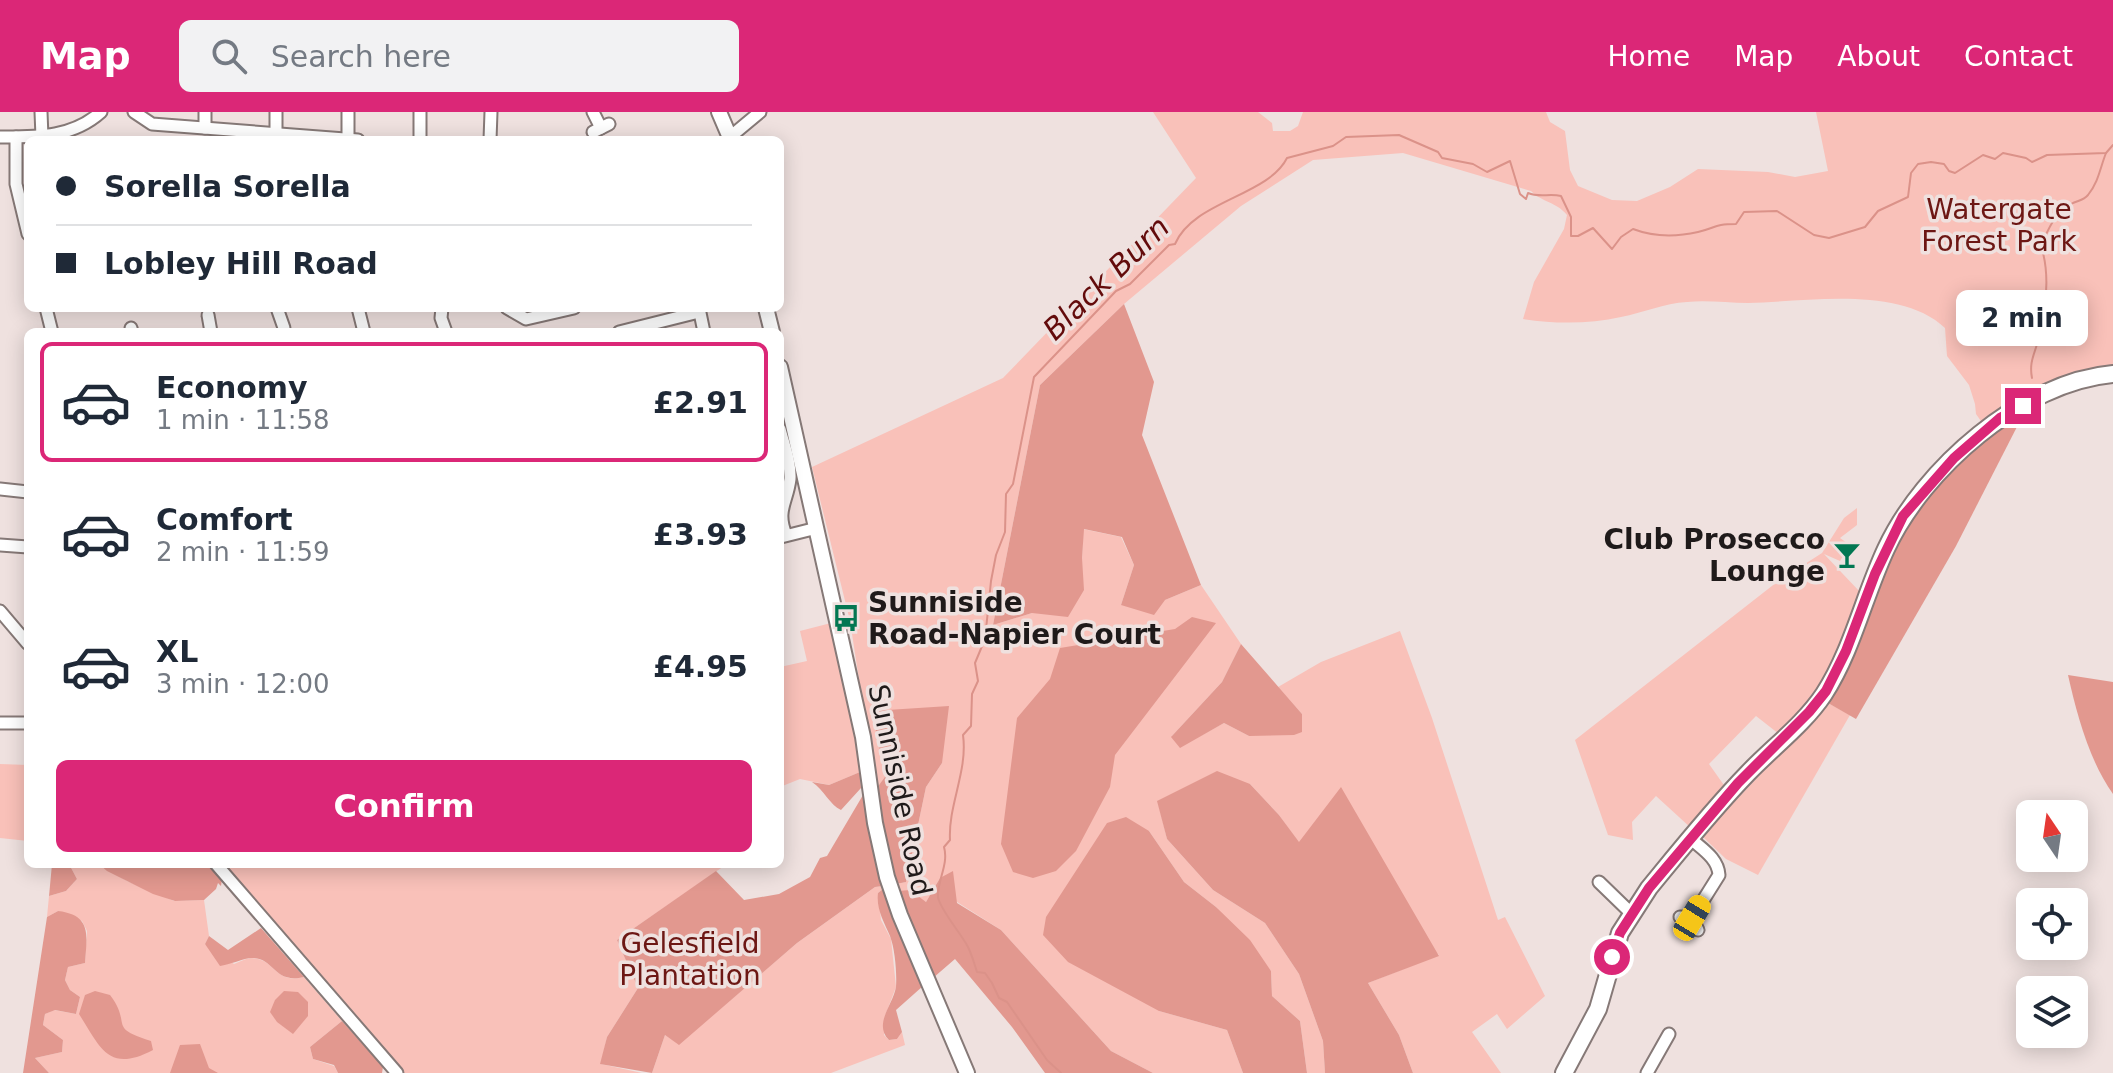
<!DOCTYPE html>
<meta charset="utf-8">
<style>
:root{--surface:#fff;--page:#f2f2f3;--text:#1f2937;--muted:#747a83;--line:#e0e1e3;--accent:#db2777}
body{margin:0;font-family:"DejaVu Sans",sans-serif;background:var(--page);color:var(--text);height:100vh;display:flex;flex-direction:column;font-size:30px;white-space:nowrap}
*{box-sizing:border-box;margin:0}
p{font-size:26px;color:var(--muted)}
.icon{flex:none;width:44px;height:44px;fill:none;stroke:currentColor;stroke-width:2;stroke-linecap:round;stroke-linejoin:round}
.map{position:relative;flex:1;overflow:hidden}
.panel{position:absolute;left:24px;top:216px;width:760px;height:540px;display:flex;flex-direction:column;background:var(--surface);border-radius:12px;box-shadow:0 4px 20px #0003}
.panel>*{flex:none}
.guide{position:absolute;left:24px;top:24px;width:760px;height:176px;border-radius:12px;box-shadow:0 4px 20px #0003;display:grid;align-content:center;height:176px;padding:0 32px;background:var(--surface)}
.needle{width:52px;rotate:347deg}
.controls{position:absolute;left:2016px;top:688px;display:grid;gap:16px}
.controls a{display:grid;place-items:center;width:72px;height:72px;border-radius:12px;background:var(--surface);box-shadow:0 4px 20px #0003;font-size:40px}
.end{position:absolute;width:36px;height:36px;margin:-18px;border:10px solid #db2777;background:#fff;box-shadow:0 0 0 4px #fff}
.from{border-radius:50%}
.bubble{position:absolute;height:56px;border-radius:12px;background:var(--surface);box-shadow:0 4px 20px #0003;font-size:26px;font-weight:600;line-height:56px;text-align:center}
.car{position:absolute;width:24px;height:48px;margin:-24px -12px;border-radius:10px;box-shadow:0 0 6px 2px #0007;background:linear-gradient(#f5c518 24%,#345 0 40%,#f5c518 0 76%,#345 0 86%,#f5c518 0)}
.guide b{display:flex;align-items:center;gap:28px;height:76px;font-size:30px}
.guide b+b{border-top:2px solid var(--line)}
.guide i{width:20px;height:20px;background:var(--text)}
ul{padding:14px 0 0;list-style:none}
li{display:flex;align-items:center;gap:24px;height:120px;margin:0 16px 12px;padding:0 16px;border:4px solid transparent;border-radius:12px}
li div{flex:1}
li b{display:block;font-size:30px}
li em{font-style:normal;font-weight:600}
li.current{border-color:var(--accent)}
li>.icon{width:72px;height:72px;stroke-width:1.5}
.cta{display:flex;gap:16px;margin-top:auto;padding:16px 32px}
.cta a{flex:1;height:92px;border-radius:12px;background:var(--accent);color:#fff;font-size:32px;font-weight:600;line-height:92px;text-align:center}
header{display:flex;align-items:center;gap:48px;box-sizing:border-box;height:112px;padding:0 40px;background:var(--accent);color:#fff}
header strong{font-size:38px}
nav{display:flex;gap:44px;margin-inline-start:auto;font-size:28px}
.search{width:560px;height:72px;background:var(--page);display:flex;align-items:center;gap:20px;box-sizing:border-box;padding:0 28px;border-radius:12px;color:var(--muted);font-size:30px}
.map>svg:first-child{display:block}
.green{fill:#f9c1b9}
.forest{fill:#e2988f}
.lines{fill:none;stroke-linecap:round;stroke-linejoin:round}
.stream{stroke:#db9289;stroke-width:2}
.minor-casing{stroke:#867977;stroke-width:15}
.major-casing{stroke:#867977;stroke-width:18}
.highway-casing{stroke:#867977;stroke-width:20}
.minor{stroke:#fff;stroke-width:11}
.major{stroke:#fff;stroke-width:14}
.highway{stroke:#fff;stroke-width:16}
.route{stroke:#db2777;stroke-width:10}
.labels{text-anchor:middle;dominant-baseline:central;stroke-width:7;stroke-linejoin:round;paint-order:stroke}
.park-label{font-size:28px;fill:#6d1714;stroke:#efe1df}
.poi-label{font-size:28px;font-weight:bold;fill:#1f1a1a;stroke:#efe1df;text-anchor:end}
.street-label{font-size:28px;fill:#1f1a1a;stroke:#efe1df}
.water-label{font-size:30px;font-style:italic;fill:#630b0b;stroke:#efe1df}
</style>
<header>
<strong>Map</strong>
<div class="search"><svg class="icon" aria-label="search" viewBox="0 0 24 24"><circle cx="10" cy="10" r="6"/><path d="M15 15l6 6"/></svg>Search here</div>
<nav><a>Home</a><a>Map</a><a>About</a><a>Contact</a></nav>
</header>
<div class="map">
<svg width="2113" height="961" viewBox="0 0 2113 961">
<rect width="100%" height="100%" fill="#efe1df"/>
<!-- green -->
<g class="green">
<path d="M1153 0H1258L1272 11 1273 19H1290L1298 14 1303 0H1546L1550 10 1565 19 1570 58 1578 74 1612 88 1637 89 1670 75 1698 57 1768 60 1795 65 1828 59 1816 0H2113V257L1983 312 1976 302 1975 292 1969 273 1947 244 1945 216C1899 173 1806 190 1748 191 1728 191 1707 188 1687 190 1664 191 1643 201 1621 205 1590 212 1555 212 1523 207L1534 170 1564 117 1567 103C1555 89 1543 91 1531 79L1403 41 1313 48 1241 94 1124 192 1040 273 993 513 1032 501 1082 446 1083 417 1121 425 1134 453 1121 493 1165 488 1201 473 1241 532 1222 570 1172 624 1180 635 1224 611 1249 624 1302 602 1278 575 1321 550 1400 519 1432 606 1498 808 1505 805 1545 884 1507 917 1497 902 1472 920 1501 961H1413L1399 923 1368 871 1439 843 1299 731 1279 703 1250 672 1158 690 1167 727 1213 778 1265 811 1299 862 1323 929 1325 961H1307L1300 909 1272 884 1271 859 1216 795 1184 770 1149 719 1159 899 1227 918 1243 961H1153L1111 939 1001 818 957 790 940 766 926 790 898 779 896 772 906 770 926 675 942 651 885 666 876 677 850 509 812 355 1003 266 1196 66Z"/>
<path d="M1857 396V413L1840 426 1854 436 1851 441 1846 439 1840 449 1824 442 1860 480 1822 574 1779 622 1756 604 1709 652 1726 676 1691 716 1656 684 1632 710 1633 728 1608 723 1575 628 1777 470 1822 441 1844 406Z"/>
<path d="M831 511 848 584 860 660 829 673 800 667 780 675V555L807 549 800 519Z"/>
<path d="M1828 591 1850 603 1758 763 1726 747 1702 724Z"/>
<path d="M0 652 28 653V729L0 726Z"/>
<path d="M69 752H99L127 769 174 789 204 788 209 824 205 832 234 852C239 850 247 846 252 846 276 847 274 872 304 865L342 909 310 935 313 947 334 954 338 961H49L35 946 62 940 63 928 43 913 45 902 54 898 76 902 80 885 70 878 65 868 68 855 85 851 87 819 82 809 58 799 47 805 49 784 66 779 77 767Z"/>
<path d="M225 752H727L617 828 638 876 607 925 601 952 642 961H402Z"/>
<path d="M883 774V777L878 781 881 808 891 827 896 875 885 904 884 923 889 928 897 927 902 920 905 933 831 961H652L665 923 679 932 797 831 875 775Z"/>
</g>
<!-- forest -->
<g class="forest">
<path d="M1124 192 1154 270 1142 323 1201 473 1165 488 1154 503 1121 493 1134 453 1122 425 1084 417 1082 446 1084 478 1068 505 1032 501 993 513 1040 273Z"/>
<path d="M2022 305 1956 434 1856 607 1828 591 1899 426 1934 375 1991 319Z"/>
<path d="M1192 505 1216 511 1115 643 1110 675 1076 739 1056 759 1033 766 1013 760 1001 732 1017 606 1050 567 1060 536 1175 517Z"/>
<path d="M1241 532 1302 602V620L1294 623 1249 624 1224 611 1180 636 1171 625 1222 570Z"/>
<path d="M2068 563 2113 570V682C2089 648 2077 603 2068 563Z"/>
<path d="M949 594 942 651 926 675 906 770 896 772 884 724 876 677 885 665 872 599Z"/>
<path d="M1217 659 1250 672 1279 703 1299 730 1341 675 1439 844 1368 871 1399 923 1413 961H1325L1323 929 1299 862 1265 811 1213 778 1167 727 1157 689Z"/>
<path d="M860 660 861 676 841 698C830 693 824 678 812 670L829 673Z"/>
<path d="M863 683 870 723 883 774 875 775 797 831 679 933 665 923 652 961 600 952 607 925 638 876 617 828 716 759 744 788 779 782 810 765 820 746 827 744Z"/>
<path d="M1126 705 1149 719 1184 770 1216 795 1250 828 1271 859 1272 884 1300 909 1307 961H1243L1227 918 1159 899 1068 850 1043 823 1046 805 1107 711Z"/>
<path d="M52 752H69L77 767 66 779 49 784Z"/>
<path d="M99 752H211L222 767 221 774 218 771 216 777 204 788 175 789 153 782 107 759Z"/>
<path d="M953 759 957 791 1001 818 1111 939 1153 961H1045L1012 915 955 847 933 866 898 779 910 778 926 790 940 766Z"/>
<path d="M883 777 923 874 896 898 902 920 897 927 889 928C873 912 893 893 896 875 897 861 895 837 890 824 884 810 876 797 878 781Z"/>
<path d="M58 799C92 803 87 823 85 851L68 855 65 868 70 878 80 885 76 902 55 898 45 902 43 913 63 928 62 940 35 946 49 961H23L47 805Z"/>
<path d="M261 816 304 865C273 872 275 846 252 846 244 846 229 853 220 854L205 832 209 824 228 838Z"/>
<path d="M95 879 110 883C133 913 106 915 151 929L153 938C109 961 101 937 79 902L85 883Z"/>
<path d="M284 879 298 880 308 890V904L293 922 277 910 270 900 275 888Z"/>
<path d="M342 909 383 955 382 961H338L334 953 313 947 310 935Z"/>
<path d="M200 932 209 956 218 961H170L180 933Z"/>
</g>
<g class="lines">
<!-- stream -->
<g class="stream">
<path d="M2032 266C2029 251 2034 243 2038 229 2046 198 2051 164 2041 134 2048 117 2055 101 2071 92 2078 88 2083 89 2088 83 2099 69 2100 56 2106 41"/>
<path d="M1061 961 1047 948 1007 890 999 886 992 871 985 861 977 860C974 851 972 843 968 835 962 823 939 796 938 785 937 769 949 752 944 735L950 728C948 693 968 659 963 623L971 614 972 582 978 569 975 551 985 527 991 469 996 443 1005 420 1006 382 1013 372 1034 265 1116 179 1130 172 1169 133 1175 132C1193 89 1268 84 1287 46L1333 34 1346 25 1399 23 1438 40 1442 46 1473 52 1487 60 1510 49 1520 82 1526 87 1528 81C1540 86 1549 81 1561 84L1571 105V124H1578L1593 116 1612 137 1621 125 1633 117C1654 125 1676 125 1698 120 1716 116 1714 112 1736 112L1744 100 1777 99 1814 123 1829 126 1865 115 1878 99 1908 85 1911 61 1918 52 1931 50 1944 52 1949 59 1955 61 1983 43 1995 47 2003 41 2026 46 2032 50 2047 43 2106 41 2113 33"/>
</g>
<!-- minor casing -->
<g class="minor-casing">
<g id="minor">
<path d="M41 0 42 25"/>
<path d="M134 0 152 12 358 28"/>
<path d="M205 0V16"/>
<path d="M348 0V27"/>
<path d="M593 0 601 16"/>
<path d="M593 20 609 12"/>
<path d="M276 22V0"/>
<path d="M0 25C37 25 72 26 101 0"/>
<path d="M16 25V72L28 122"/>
<path d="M730 25 760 0"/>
<path d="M420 28V0"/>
<path d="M490 28 491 0"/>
<path d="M46 196 52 220"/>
<path d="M277 196 284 216"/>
<path d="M358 196 364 220"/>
<path d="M442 196 441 206 446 220"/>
<path d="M507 196 526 207 574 196"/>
<path d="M699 196 704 220"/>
<path d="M208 203 211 220"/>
<path d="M131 216 132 220"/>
<path d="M619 220 699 200"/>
<path d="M780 317C784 333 791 351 790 367 787 391 776 398 786 423"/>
<path d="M0 377 28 380"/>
<path d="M781 425 817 416"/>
<path d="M0 433 28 435"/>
<path d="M0 499 28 532"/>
<path d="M0 611H28"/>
<path d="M1690 726C1702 737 1718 746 1719 763L1692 806"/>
<path d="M216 752 397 961"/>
<path d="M1599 770 1632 802"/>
<path d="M1680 805 1692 806 1698 818"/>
<path d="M1647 961 1669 922"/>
</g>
</g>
<!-- major casing -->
<g class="major-casing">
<g id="major">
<path d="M719 0 731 28"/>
<path d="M766 196 772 220"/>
<path d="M780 255 863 625 875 711 887 765 900 803 967 961"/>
</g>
</g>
<!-- highway casing -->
<g class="highway-casing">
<path id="highway" d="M1564 961 1598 897 1620 821 1649 776C1681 737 1713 697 1748 661 1773 635 1804 612 1824 582 1852 539 1864 484 1886 437 1923 357 2022 270 2113 262"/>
</g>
<!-- minor -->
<use href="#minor" class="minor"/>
<!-- major -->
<use href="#major" class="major"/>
<!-- highway -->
<use href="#highway" class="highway"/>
</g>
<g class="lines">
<!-- route -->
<path class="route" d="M1612 845 1620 821 1649 776 1738 671 1809 600 1826 579 1846 539 1875 462 1903 404 1954 346 2000 306 2023 294"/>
</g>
<!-- icons -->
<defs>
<g id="bar-bare" transform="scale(2.16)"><path d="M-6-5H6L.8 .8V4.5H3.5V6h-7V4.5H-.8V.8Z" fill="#027752" stroke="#efe1df" stroke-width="2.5" paint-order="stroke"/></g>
<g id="bus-bare" transform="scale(2.16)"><path d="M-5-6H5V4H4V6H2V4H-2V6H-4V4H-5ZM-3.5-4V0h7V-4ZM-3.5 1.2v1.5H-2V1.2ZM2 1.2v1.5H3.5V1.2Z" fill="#027752" stroke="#efe1df" stroke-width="2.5" paint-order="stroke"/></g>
</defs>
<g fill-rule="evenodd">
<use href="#bar-bare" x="1847" y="443"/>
<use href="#bus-bare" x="846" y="506"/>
</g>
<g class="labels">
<!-- park labels -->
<g class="park-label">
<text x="1999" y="97">Watergate<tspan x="1999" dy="32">Forest Park</tspan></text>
<text x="690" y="831">Gelesfield<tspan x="690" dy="32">Plantation</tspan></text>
</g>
<!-- poi labels -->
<g class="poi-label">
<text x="1825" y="427">Club Prosecco<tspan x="1825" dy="32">Lounge</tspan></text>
<text x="868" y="490" text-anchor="start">Sunniside<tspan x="868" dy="32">Road-Napier Court</tspan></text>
</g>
<!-- street labels -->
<g class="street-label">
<text transform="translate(900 678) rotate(78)">Sunniside Road</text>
</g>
<!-- water labels -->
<g class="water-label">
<text transform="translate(1106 166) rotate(-44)">Black Burn</text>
</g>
</g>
</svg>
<div class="controls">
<a><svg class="needle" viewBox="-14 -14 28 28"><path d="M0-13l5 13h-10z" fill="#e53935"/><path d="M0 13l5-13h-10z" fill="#747a83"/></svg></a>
<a><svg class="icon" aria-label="locate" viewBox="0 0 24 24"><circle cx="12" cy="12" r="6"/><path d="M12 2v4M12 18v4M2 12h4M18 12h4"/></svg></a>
<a><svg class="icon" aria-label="layers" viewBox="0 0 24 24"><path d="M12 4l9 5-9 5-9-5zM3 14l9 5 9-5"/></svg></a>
</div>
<i class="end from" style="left:1612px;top:845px"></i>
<i class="end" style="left:2023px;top:294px"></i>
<div class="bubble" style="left:1956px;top:178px;width:132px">2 min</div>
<i class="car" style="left:1692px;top:806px;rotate:31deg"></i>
<div class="guide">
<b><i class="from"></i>Sorella Sorella</b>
<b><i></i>Lobley Hill Road</b>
</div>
<section class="panel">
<ul>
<li class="current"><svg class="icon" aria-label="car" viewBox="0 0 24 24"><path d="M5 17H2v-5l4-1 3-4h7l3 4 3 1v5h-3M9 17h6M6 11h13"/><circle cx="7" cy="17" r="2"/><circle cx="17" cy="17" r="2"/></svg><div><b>Economy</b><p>1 min · 11:58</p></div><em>£2.91</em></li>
<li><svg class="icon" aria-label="car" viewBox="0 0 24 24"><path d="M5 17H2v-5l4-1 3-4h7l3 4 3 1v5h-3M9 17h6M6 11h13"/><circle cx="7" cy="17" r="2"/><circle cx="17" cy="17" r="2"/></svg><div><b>Comfort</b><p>2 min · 11:59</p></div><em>£3.93</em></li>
<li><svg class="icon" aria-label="car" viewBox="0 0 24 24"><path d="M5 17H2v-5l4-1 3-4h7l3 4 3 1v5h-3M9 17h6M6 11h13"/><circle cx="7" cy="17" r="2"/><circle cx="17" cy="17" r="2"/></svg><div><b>XL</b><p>3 min · 12:00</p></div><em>£4.95</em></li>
</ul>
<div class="cta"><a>Confirm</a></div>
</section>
</div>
